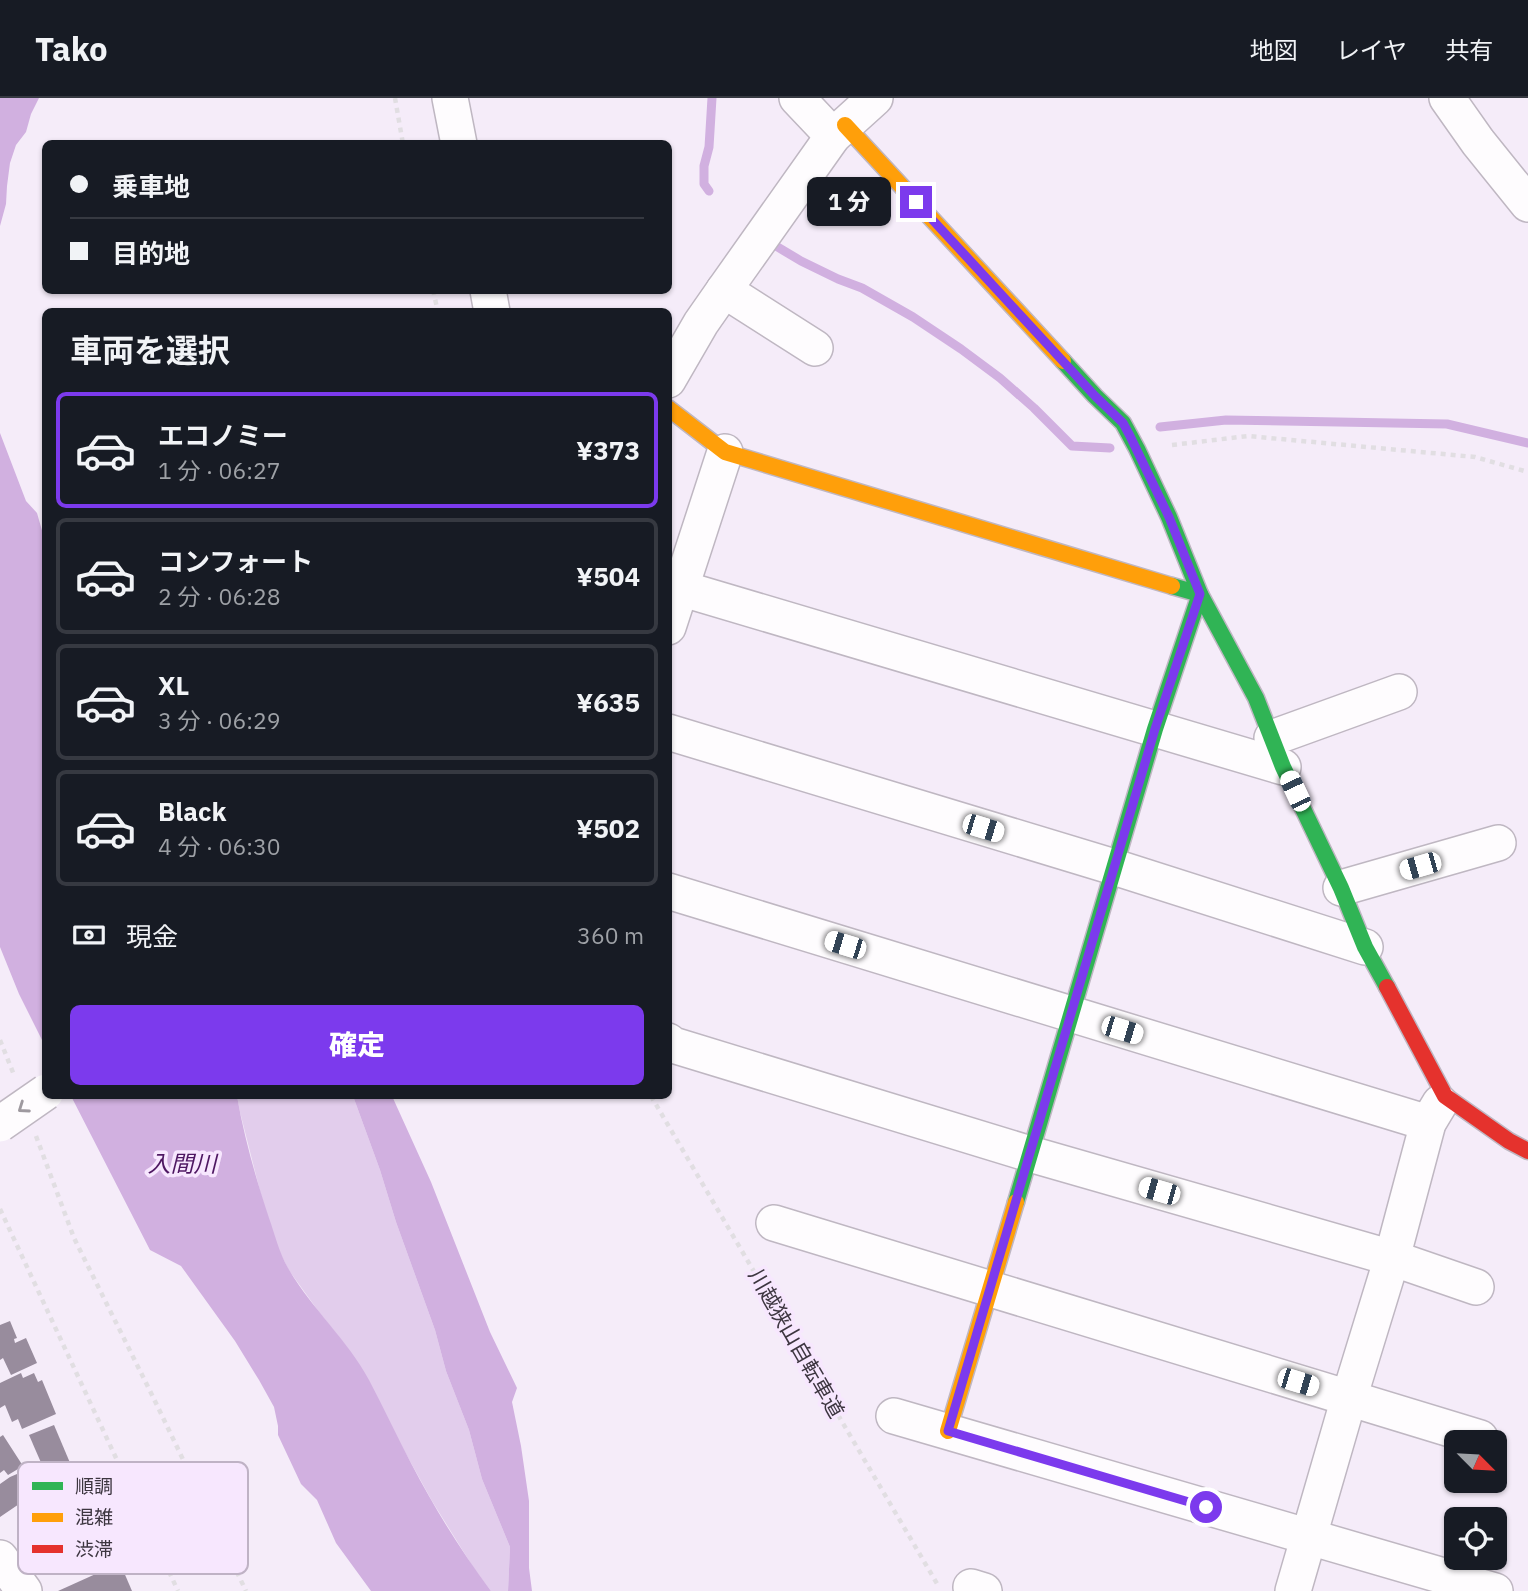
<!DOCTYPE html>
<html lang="ja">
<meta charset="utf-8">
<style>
:root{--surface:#171b24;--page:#20242c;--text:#f1f3f6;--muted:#9ea1a6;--line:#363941;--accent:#7c3aed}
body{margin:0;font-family:"IBM Plex Sans","Noto Sans JP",sans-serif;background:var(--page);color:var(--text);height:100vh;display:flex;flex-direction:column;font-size:26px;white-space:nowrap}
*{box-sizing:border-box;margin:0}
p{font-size:23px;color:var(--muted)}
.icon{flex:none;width:38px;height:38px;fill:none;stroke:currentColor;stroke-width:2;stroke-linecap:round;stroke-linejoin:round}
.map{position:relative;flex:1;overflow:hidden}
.drawer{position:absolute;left:42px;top:210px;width:630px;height:791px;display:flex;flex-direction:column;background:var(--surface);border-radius:10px;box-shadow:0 2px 5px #0004}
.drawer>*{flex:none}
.hud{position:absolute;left:42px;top:42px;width:630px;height:154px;border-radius:10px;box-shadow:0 2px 5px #0004;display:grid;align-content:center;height:154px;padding:0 28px;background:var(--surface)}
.needle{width:46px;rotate:114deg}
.controls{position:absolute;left:1444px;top:1332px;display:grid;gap:14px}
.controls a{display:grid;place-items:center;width:63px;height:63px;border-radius:10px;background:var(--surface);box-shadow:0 2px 5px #0004;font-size:35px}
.end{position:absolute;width:32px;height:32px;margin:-16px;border:9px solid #7c3aed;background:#fff;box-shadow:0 0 0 4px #fff}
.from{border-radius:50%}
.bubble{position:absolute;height:49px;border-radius:10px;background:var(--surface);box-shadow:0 2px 5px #0004;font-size:23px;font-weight:800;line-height:49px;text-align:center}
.car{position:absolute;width:21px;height:42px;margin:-21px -10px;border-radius:9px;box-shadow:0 0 5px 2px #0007;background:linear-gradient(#fff 24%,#345 0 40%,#fff 0 76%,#345 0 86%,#fff 0)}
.hud b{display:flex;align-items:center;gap:24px;height:66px;font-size:26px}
.hud b+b{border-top:2px solid var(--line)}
.hud i{width:18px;height:18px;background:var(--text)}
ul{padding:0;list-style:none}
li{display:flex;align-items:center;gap:21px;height:116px;margin:0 14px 10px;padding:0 14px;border:4px solid var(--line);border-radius:10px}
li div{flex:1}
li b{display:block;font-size:26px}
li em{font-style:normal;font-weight:800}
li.active{border-color:var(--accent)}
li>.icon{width:63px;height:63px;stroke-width:1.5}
h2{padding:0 28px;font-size:32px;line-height:84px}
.pay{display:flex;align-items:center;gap:18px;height:77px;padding:0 28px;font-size:26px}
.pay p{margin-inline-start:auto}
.button{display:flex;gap:14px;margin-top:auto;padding:14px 28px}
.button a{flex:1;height:80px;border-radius:10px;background:var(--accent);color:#fff;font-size:28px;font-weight:800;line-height:80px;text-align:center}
header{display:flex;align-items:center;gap:42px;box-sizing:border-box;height:98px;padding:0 35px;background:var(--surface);border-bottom:2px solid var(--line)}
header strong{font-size:33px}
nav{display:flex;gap:38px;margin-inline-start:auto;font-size:24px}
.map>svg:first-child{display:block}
.green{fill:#e2cdec}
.water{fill:#d1b0e0}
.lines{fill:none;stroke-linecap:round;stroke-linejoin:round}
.stream{stroke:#d1b0e0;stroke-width:9}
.building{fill:#988c9d}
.street-casing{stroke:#bfb7c2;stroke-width:38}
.fast-casing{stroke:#bfb7c2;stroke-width:19}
.slow-casing{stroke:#bfb7c2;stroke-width:19}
.jam-casing{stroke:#bfb7c2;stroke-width:19}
.path{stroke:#e1dee2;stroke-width:4.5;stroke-dasharray:5 5;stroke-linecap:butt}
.street{stroke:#fefcfe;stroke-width:35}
.fast{stroke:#30b455;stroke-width:16}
.slow{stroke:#ff9f0a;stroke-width:16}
.jam{stroke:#e5322d;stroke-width:16}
.street-bridge-casing{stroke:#bfb7c2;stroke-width:38;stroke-linecap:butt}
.street-bridge{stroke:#fefcfe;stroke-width:35}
.oneway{stroke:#9e999f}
.route{stroke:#7c3aed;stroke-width:9}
.labels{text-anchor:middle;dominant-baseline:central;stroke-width:7;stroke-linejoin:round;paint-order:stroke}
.street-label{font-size:21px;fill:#3d3640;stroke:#f7e7fe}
.water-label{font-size:23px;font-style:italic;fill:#4e1762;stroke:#f7e7fe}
.key{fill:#f7e7fe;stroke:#bfb2c5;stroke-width:2}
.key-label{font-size:19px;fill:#3d3640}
</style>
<header>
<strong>Tako</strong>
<nav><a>地図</a><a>レイヤ</a><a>共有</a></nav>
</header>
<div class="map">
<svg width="1528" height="1493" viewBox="0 0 1528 1493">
<rect width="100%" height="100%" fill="#f5ecf9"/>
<!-- green -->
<path class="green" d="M237 998H353L380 1072 396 1124 435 1232 446 1273 469 1332 482 1381 510 1449 508 1493H491L473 1469 432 1403 347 1249 319 1214 288 1171 278 1150 261 1097 240 1014Z"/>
<!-- water -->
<g class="water">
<path d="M0 0H39L31 16 26 34 16 47 10 65 7 88 6 106 0 128Z"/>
<path d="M0 335 26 403 37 415 45 443V948L19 896 0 849Z"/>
<path d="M71 998H237C244 1039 256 1081 269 1120 275 1137 279 1154 288 1170 311 1210 347 1241 369 1282 384 1310 397 1339 412 1367 435 1411 461 1453 491 1493H371L336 1445 317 1402 301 1386 278 1337V1328L274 1309 259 1282 235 1243 181 1168 150 1152Z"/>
<path d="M353 998H392L431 1084 490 1234 517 1290 512 1304 521 1348 529 1403V1470L532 1493H508L510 1449 482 1381 469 1332 446 1273 435 1232 396 1124 380 1072Z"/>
</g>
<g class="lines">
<!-- stream -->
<g class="stream">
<path d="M709 93 704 86V68L709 49 712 0"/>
<path d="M771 145 801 163 838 181 862 190 913 219 961 251 1000 280 1034 310 1072 348 1110 350"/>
<path d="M1160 329 1226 322 1447 326 1528 345"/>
</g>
</g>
<!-- building -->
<g class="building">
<path d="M10 1223 17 1240 14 1241 15 1245 26 1240 37 1265 11 1277 3 1260 0 1262V1227Z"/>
<path d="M21 1275 23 1280 34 1275 38 1284 42 1282 56 1316 22 1331 18 1321 12 1324 5 1307 0 1310V1285Z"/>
<path d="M54 1327 76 1379 52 1390 29 1337Z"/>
<path d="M3 1337 23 1368 8 1377 4 1372 0 1375V1339Z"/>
<path d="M24 1373 28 1391 21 1396 25 1402 0 1419V1386L10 1379Z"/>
<path d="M120 1465 132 1493H58Z"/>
</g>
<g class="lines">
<!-- street casing -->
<g class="street-casing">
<g id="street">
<path d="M450 0 459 46"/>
<path d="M797 0 833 38"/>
<path d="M1447 0 1478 44 1528 106"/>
<path d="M488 192 492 214"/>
<path d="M724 192 815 250"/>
<path d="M668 282 701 225 724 192 833 38 875 0"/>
<path d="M680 490 1283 669"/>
<path d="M668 529 725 354"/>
<path d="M668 634 1114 769 1365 849"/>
<path d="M1272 640 1399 594"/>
<path d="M1341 790 1498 745"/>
<path d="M668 793 1428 1025"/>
<path d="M668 943 673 947 1030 1056 1392 1160 1476 1189"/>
<path d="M774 1125 1480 1340"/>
<path d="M894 1318 1495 1493"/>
<path d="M0 1460 24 1493"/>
<path d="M971 1489 984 1493"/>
<path d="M1293 1493 1349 1300 1392 1160 1428 1025 1440 1005"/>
</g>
</g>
<!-- fast casing -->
<g class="fast-casing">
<g id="fast">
<path d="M1063 263 1095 298 1123 325 1137 351 1169 419 1200 496 1256 600 1283 669 1341 790 1365 849 1387 889"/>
<path d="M1016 1104 1155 631 1200 496 1172 488"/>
</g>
</g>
<!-- slow casing -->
<g class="slow-casing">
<g id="slow">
<path d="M845 27 1063 263"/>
<path d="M668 310 725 354 1172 488"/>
<path d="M948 1333 1016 1104"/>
</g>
</g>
<!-- jam casing -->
<g class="jam-casing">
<path id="jam" d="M1387 889 1445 998 1509 1043 1528 1053"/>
</g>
<!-- path -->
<g class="path">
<path d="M395 0 403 46"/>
<path d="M433 192 438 214"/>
<path d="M1172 347 1248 338 1475 359 1528 374"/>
<path d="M0 942 14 977"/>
<path d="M651 998 939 1489"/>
<path d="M36 1038 74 1140 154 1301 246 1493"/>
<path d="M0 1111 178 1493"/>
</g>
<!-- street -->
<use href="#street" class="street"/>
<!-- fast -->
<use href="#fast" class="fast"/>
<!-- slow -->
<use href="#slow" class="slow"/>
<!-- jam -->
<use href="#jam" class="jam"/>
<!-- street-bridge casing -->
<g class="street-bridge-casing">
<path id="street-bridge" d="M0 1026 46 994"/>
</g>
<!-- street-bridge -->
<use href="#street-bridge" class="street-bridge"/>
</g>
<!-- one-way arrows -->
<defs><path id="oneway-chevron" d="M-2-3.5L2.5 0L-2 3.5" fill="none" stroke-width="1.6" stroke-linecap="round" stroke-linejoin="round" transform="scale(1.75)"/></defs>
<use class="oneway" href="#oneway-chevron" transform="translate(23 1010) rotate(145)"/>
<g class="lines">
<!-- route -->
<path class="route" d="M916 104 1095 298 1123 325 1130 338 1169 419 1200 496 1155 631 948 1333 1206 1409"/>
</g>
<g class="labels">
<!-- street labels -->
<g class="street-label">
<text transform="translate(797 1245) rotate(60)">川越狭山自転車道</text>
</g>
<!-- water labels -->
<g class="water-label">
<text x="182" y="1065">入間川</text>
</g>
</g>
<!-- legend -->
<rect x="18" y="1364" width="230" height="112" rx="10" class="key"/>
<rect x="32" y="1384" width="31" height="8" fill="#30b455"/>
<rect x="32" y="1415" width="31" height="9" fill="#ff9f0a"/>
<rect x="32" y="1447" width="31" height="8" fill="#e5322d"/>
<g class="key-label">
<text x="75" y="1395">順調</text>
<text x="75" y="1426">混雑</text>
<text x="75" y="1458">渋滞</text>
</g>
</svg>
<div class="controls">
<a><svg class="needle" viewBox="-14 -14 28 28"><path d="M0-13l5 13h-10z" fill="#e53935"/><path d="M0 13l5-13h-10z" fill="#9ea1a6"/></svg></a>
<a><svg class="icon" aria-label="locate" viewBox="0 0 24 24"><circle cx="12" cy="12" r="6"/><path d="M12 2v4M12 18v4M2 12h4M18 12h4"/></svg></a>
</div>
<i class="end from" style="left:1206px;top:1409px"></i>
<i class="end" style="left:916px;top:104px"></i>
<div class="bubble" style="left:807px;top:79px;width:84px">1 分</div>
<i class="car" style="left:1295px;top:693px;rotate:335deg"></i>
<i class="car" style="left:983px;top:730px;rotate:107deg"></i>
<i class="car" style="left:1420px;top:768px;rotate:254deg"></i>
<i class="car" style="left:845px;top:847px;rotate:287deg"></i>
<i class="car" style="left:1122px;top:932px;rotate:107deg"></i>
<i class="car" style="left:1159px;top:1093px;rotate:286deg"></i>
<i class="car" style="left:1298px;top:1284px;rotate:107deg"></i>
<div class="hud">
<b><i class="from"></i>乗車地</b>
<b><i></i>目的地</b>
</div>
<section class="drawer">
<h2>車両を選択</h2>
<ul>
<li class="active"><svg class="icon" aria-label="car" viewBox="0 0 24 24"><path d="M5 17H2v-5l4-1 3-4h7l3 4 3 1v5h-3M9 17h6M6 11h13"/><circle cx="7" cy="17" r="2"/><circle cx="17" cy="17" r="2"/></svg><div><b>エコノミー</b><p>1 分 · 06:27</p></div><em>¥373</em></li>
<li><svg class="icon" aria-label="car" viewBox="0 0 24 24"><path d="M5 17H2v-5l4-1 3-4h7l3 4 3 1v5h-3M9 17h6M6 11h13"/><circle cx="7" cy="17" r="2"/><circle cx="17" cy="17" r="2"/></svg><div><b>コンフォート</b><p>2 分 · 06:28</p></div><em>¥504</em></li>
<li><svg class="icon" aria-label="car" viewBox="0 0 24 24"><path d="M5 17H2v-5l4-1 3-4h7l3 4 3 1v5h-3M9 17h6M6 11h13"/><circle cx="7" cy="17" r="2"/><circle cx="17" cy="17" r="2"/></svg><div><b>XL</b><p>3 分 · 06:29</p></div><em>¥635</em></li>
<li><svg class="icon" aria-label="car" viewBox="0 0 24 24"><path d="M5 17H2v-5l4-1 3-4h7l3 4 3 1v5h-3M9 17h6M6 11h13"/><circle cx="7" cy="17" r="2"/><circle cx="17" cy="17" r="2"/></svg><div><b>Black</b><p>4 分 · 06:30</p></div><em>¥502</em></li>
</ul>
<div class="pay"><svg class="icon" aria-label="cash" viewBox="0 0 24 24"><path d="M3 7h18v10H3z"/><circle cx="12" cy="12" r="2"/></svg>現金<p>360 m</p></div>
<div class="button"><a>確定</a></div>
</section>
</div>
